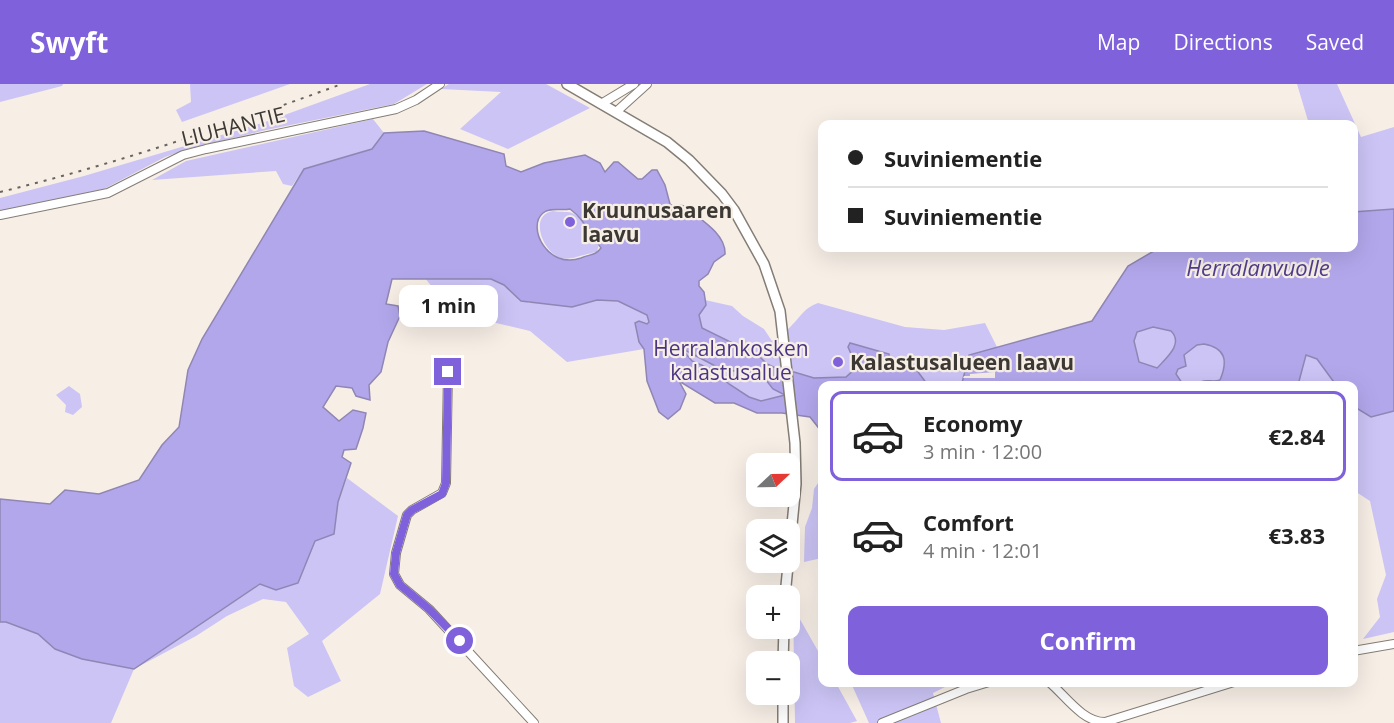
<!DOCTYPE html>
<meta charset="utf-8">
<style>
:root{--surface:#fff;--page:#f6f6f6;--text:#222;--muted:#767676;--line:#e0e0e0;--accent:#7e61db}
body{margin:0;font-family:"Open Sans",sans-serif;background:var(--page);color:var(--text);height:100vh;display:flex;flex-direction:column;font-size:22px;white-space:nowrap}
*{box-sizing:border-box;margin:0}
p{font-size:20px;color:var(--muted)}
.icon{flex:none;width:33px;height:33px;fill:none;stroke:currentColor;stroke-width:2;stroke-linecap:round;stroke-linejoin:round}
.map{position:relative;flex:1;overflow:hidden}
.details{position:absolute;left:818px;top:297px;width:540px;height:306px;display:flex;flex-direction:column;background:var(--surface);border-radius:12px;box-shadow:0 6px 24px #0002}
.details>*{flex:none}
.hud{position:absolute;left:818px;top:36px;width:540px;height:132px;border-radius:12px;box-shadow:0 6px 24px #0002;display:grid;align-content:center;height:132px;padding:0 30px;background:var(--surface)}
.needle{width:39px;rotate:68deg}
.fabs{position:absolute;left:746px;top:369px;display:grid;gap:12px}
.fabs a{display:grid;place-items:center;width:54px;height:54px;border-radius:12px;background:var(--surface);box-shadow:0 6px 24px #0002;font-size:30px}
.end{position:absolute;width:27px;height:27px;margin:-14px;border:8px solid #7e61db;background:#fff;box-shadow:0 0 0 3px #fff}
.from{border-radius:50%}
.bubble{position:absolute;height:42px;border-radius:12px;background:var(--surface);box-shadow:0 6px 24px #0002;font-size:20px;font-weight:700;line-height:42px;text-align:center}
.hud b{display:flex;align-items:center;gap:21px;height:57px;font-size:22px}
.hud b+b{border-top:2px solid var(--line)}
.hud i{width:15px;height:15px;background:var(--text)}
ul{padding:10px 0 0;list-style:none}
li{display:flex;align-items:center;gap:18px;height:90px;margin:0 12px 9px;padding:0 18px;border:3px solid transparent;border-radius:12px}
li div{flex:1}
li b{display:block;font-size:22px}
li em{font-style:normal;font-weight:700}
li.on{border-color:var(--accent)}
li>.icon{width:54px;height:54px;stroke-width:1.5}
.button{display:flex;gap:12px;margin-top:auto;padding:12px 30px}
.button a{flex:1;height:69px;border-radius:12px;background:var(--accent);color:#fff;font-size:24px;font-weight:700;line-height:69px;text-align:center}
header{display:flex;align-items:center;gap:36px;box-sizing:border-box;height:84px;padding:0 30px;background:var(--accent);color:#fff}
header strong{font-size:28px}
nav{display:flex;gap:33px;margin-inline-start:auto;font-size:21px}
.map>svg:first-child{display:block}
.green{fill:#cbc4f5}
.water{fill:#b2a7eb;stroke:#8f86b4;stroke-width:1.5;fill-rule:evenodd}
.pier{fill:#f7efe6}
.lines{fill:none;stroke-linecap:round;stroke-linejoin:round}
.minor-casing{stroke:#847d75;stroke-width:10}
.tertiary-casing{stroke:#847d75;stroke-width:12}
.minor{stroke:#fff;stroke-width:8}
.tertiary{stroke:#fff;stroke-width:9}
.rail{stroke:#68645f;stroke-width:2;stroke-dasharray:3 6;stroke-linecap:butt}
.route{stroke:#7e61db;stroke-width:8}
.poi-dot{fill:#7e61db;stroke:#f7efe6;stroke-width:2}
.labels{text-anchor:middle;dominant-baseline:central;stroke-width:4.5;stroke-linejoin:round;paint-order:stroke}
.street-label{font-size:21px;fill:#3c3935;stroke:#f7efe6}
.poi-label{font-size:21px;font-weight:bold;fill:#3c3935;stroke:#f7efe6;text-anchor:start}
.park-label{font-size:21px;fill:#493584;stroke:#f7efe6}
.water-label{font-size:22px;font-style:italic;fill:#503d8d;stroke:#f7efe6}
</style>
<header>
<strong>Swyft</strong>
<nav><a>Map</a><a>Directions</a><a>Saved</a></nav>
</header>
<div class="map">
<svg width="1394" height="639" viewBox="0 0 1394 639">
<rect width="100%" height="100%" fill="#f7efe6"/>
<!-- green -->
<g class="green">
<path d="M0 0H63L62 2 0 18Z"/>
<path d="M190 0H290L182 38 176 26 191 18Z"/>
<path d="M370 0H427L394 20 266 46 188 65 165 73 104 105 0 127V114L84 92 265 38Z"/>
<path d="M449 0H546L590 24 508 65 460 45 501 8 441 5Z"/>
<path d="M1297 0H1337L1361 53 1394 43V125L1353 128V40H1309Z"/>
<path d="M373 35 384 49 372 65 304 85 292 102 283 100 276 87 152 96 186 77Z"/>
<path d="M553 127C561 129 569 126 576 131 587 138 586 155 599 161L597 167C592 170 589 169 584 171 575 173 570 176 561 174 543 169 528 131 553 127Z"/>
<path d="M424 193 448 195H491L504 201 510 207 529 219 539 218 556 221 597 216H612L618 217 647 231 649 239 639 258 644 265 567 278 530 247 496 239 473 220 457 233Z"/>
<path d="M705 216 732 222 743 232 764 245 772 257C779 252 787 247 792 241 802 231 804 224 818 219L905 243 944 246 985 239 997 263 1000 302H822V367L819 346 810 333 782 329H757L734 319H715L682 297H678L674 257 699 231 706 221Z"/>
<path d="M1153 243 1171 247C1184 260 1166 274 1156 284L1139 278 1134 257 1137 248Z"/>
<path d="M1204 259C1226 264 1228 277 1220 296 1214 298 1209 296 1204 297 1195 300 1192 301 1182 299L1176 290 1178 285 1186 281 1184 271 1197 261Z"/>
<path d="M1305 271 1317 274 1336 301 1298 302Z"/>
<path d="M69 302 80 310 82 323 73 331 65 328 66 321 56 311Z"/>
<path d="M1353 322 1371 333 1394 327V548L1363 555 1380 533 1377 515 1386 491 1370 417 1353 406Z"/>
<path d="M822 393V474L804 478 805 443 812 424 814 405Z"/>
<path d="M347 394 398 432 380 510 322 557 341 597 308 613 294 602 287 564 309 550 286 518 263 515 227 532 196 552 134 585 111 639H0V538H6L38 550 55 565 82 575 134 585 261 500 276 506 298 499 315 457 334 450 338 418Z"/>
<path d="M793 523 822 574V598L836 599 857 637 850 639H795Z"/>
<path d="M851 599H953L933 609 941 639H869Z"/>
</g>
<!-- water -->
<g class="water">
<path d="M424 47 504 70 506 82 521 88 544 79 585 71 600 79 605 88 614 78H618L638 95H642L652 86H657L665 101 670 120 673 122 679 121 684 122C698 134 726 149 725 170L714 178 708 190 699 197V202L704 208 706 221 699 231 702 244 759 272 767 280 784 288H794L814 294 846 293 857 283 848 263 850 259 889 270 890 277 897 279 902 276 910 277 927 300 934 301 822 302V348L810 333 782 329H757L734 319H715L679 297 686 310 680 325 668 335 659 328 647 297 644 265 639 258 635 239 639 237 647 240 649 238 647 231 618 217 597 216 572 223 521 217 504 201 491 195H392L386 220 398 222 400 232 388 258 381 288 369 301 370 316 356 312 352 304 336 302 323 323 339 337 353 326 366 329 363 344 356 365 344 366 342 373 351 379 338 418 334 450 315 457 298 499 276 506 260 500 134 585 82 575 55 565 38 550 6 538H0V415L50 420 65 406 99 410 139 396 162 361 179 343 188 286 202 255 304 85 372 65 384 49ZM570 125C581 133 585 141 592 153 595 158 598 158 601 164 595 172 590 170 581 174 548 186 526 143 543 129 550 123 561 127 570 125ZM681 264 719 284 760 292 766 296 773 305 785 311 761 317 749 313 729 300 715 287 692 277Z"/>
<path d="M1394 125V327L1371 333 1353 322V302L1336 301 1317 275 1306 271 1298 301 957 302 962 299 969 271 1092 237 1128 182 1159 164H1353V128ZM1153 243 1171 247C1184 260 1166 274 1157 284L1139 278 1134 257 1137 248ZM1204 260C1226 264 1228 277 1220 296 1214 298 1209 296 1204 297 1195 300 1192 301 1182 299L1176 290 1178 285 1186 282 1184 271 1197 261Z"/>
</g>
<!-- pier -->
<path class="pier" d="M995 288V294H963L964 292H970V290Z"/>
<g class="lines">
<!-- minor casing -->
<g class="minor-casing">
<g id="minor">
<path d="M601 20 634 0"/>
<path d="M616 28 647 0"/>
<path d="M0 131 108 109 183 71 206 65 396 25 416 16 440 0"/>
<path d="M448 288 446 399 442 409 412 426 407 431 396 469 394 490 400 501 429 525 534 639"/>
<path d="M1353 567 1394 560"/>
<path d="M1049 598C1065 611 1082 638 1105 638L1234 598"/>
<path d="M882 639 966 605 989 598"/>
</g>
</g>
<!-- tertiary casing -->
<g class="tertiary-casing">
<g id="tertiary">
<path d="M567 0 667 58 689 76 722 110 734 126 764 180 780 227 795 359 796 400 785 512"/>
<path d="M783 578 784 544"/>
<path d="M783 610V639"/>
</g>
</g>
<!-- minor -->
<use href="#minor" class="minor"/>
<!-- tertiary -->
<use href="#tertiary" class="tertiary"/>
<!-- rail -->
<path class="rail" d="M0 108C117 80 229 41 342 0"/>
</g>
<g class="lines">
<!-- route -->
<path class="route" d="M448 288 446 399 442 410 412 426 407 431 396 469 394 490 400 501 429 525 460 557"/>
</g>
<!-- markers -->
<g class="poi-dot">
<circle cx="570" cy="138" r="6"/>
<circle cx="838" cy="278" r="6"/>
</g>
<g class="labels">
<!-- street labels -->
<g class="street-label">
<text transform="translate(233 42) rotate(-14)">LIUHANTIE</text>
</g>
<!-- poi labels -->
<g class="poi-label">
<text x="582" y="126">Kruunusaaren<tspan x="582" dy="24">laavu</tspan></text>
<text x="850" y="278">Kalastusalueen laavu</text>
</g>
<!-- park labels -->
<g class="park-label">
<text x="731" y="264">Herralankosken<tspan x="731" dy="24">kalastusalue</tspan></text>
</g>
<!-- water labels -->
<g class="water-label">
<text x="1258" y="183">Herralanvuolle</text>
</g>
</g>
</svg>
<div class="fabs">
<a><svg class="needle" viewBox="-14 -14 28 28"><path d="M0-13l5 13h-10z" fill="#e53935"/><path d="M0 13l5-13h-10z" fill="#767676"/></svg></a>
<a><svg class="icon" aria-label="layers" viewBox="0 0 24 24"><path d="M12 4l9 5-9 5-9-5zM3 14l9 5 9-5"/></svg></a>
<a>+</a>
<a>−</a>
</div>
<i class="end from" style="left:460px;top:557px"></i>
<i class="end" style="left:448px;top:288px"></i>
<div class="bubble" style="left:399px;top:201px;width:99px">1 min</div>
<div class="hud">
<b><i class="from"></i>Suviniementie</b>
<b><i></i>Suviniementie</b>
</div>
<section class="details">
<ul>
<li class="on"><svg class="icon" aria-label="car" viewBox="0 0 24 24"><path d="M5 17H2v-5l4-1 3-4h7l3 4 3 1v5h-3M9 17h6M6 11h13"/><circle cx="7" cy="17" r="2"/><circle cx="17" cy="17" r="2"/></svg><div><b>Economy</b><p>3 min · 12:00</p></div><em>€2.84</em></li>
<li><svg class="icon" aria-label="car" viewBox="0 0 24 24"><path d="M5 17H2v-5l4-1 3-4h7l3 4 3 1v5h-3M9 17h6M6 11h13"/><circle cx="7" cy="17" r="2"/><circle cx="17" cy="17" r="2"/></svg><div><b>Comfort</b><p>4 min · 12:01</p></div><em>€3.83</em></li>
</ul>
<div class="button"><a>Confirm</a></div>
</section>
</div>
